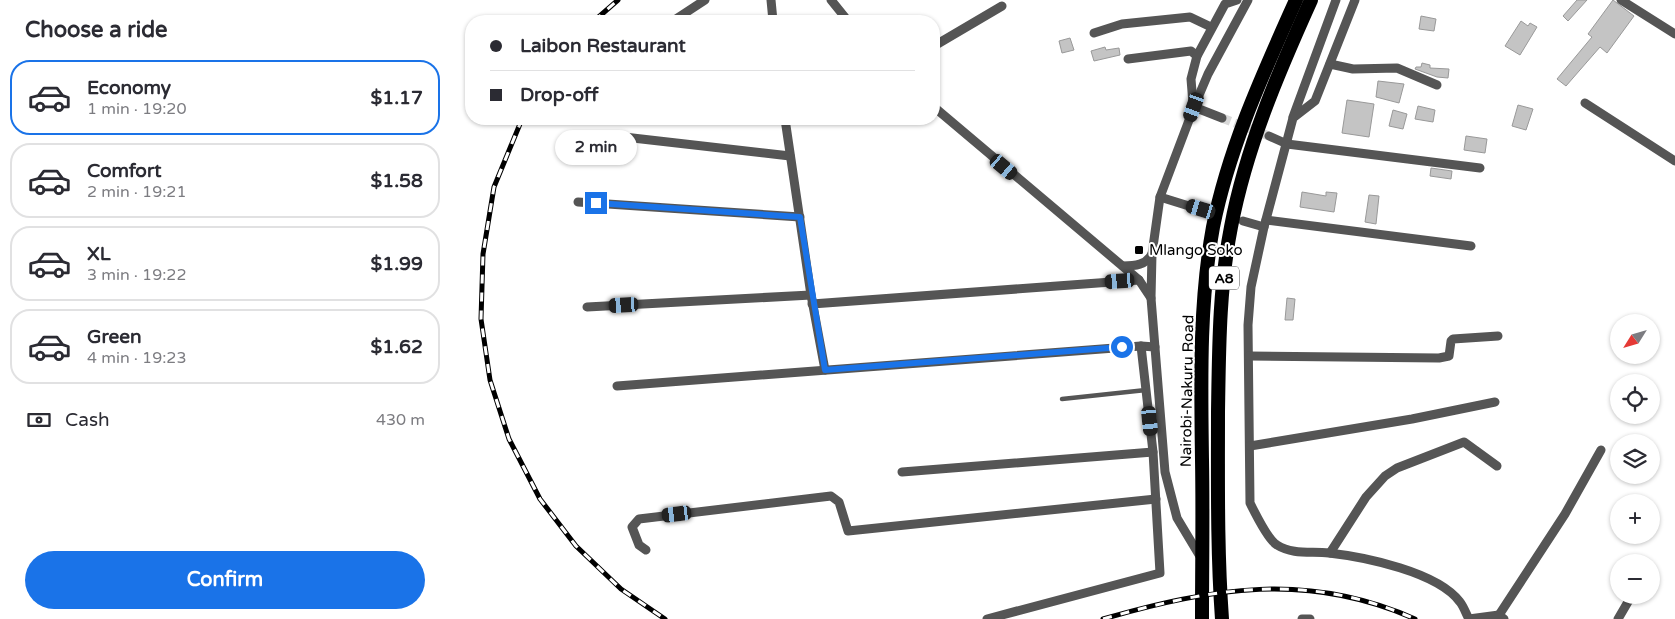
<!DOCTYPE html>
<meta charset="utf-8">
<style>
:root{--surface:#fff;--page:#f2f2f3;--text:#2b2b33;--muted:#7c7c81;--line:#e1e1e2;--accent:#1a73e8}
body{margin:0;font-family:"Varela Round",sans-serif;background:var(--page);color:var(--text);height:100vh;display:flex;flex-direction:column;font-size:19px;white-space:nowrap}
*{box-sizing:border-box;margin:0}
p{font-size:16px;color:var(--muted)}
.icon{flex:none;width:28px;height:28px;fill:none;stroke:currentColor;stroke-width:2;stroke-linecap:round;stroke-linejoin:round}
.map{position:relative;flex:1;overflow:hidden}
.sheet{display:flex;flex-direction:column;background:var(--surface);width:450px}
.sheet>*{flex:none}
.banner{position:absolute;left:15px;top:15px;width:475px;height:110px;border-radius:20px;box-shadow:0 1px 4px #0004;display:grid;align-content:center;height:110px;padding:0 25px;background:var(--surface)}
.needle{width:32px;rotate:233deg}
.controls{position:absolute;left:1160px;top:314px;display:grid;gap:10px}
.controls a{display:grid;place-items:center;width:50px;height:50px;border-radius:50%;background:var(--surface);box-shadow:0 1px 4px #0004;font-size:25px}
.end{position:absolute;width:22px;height:22px;margin:-11px;border:6px solid #1a73e8;background:#fff;box-shadow:0 0 0 2px #fff}
.from{border-radius:50%}
.bubble{position:absolute;height:35px;border-radius:18px;background:var(--surface);box-shadow:0 1px 4px #0004;font-size:16px;font-weight:700;line-height:35px;text-align:center}
.car{position:absolute;width:15px;height:30px;margin:-15px -8px;border-radius:6px;box-shadow:0 0 4px 1px #0007;background:linear-gradient(#222 24%,#8ab4d8 0 40%,#222 0 76%,#8ab4d8 0 86%,#222 0)}
.banner b{display:flex;align-items:center;gap:18px;height:48px;font-size:19px}
.banner b+b{border-top:1px solid var(--line)}
.banner i{width:12px;height:12px;background:var(--text)}
ul{padding:0;list-style:none}
li{display:flex;align-items:center;gap:15px;height:75px;margin:0 10px 8px;padding:0 15px;border:2px solid var(--line);border-radius:20px}
li div{flex:1}
li b{display:block;font-size:19px}
li em{font-style:normal;font-weight:700}
li.selected{border-color:var(--accent)}
li>.icon{width:45px;height:45px;stroke-width:1.5}
h2{padding:0 25px;font-size:22px;line-height:60px}
.pay{display:flex;align-items:center;gap:12px;height:55px;padding:0 25px;font-size:19px}
.pay p{margin-inline-start:auto}
.button{display:flex;gap:10px;margin-top:auto;padding:10px 25px}
.button a{flex:1;height:58px;border-radius:30px;background:var(--accent);color:#fff;font-size:20px;font-weight:700;line-height:58px;text-align:center}
main{display:flex;flex:1;min-height:0}
.map>svg:first-child{display:block}
.building{fill:#c4c4c4;stroke:#999}
.lines{fill:none;stroke-linecap:round;stroke-linejoin:round}
.minor-tunnel{stroke:#d9d9d9;stroke-width:9;stroke-dasharray:9 4.5;stroke-linecap:butt}
.service{stroke:#555;stroke-width:4.5}
.minor{stroke:#555;stroke-width:9}
.trunk{stroke:#000;stroke-width:14}
.rail-casing{stroke:#000;stroke-width:5}
.rail{stroke:#fff;stroke-width:3;stroke-dasharray:9;stroke-linecap:butt}
.route{stroke:#1a73e8;stroke-width:6}
.poi-dot{fill:#000;stroke:#fff;stroke-width:2}
.labels{text-anchor:middle;dominant-baseline:central;stroke-width:4;stroke-linejoin:round;paint-order:stroke}
.shield{fill:#fff;stroke:#4c4c4c;stroke-width:1}
.shield-label{font-size:14px;font-weight:bold;fill:#000}
.poi-label{font-size:15px;fill:#000;stroke:#fff;text-anchor:start}
.street-label{font-size:15px;fill:#000;stroke:#fff}
</style>
<main>
<section class="sheet">
<h2>Choose a ride</h2>
<ul>
<li class="selected"><svg class="icon" aria-label="car" viewBox="0 0 24 24"><path d="M5 17H2v-5l4-1 3-4h7l3 4 3 1v5h-3M9 17h6M6 11h13"/><circle cx="7" cy="17" r="2"/><circle cx="17" cy="17" r="2"/></svg><div><b>Economy</b><p>1 min · 19:20</p></div><em>$1.17</em></li>
<li><svg class="icon" aria-label="car" viewBox="0 0 24 24"><path d="M5 17H2v-5l4-1 3-4h7l3 4 3 1v5h-3M9 17h6M6 11h13"/><circle cx="7" cy="17" r="2"/><circle cx="17" cy="17" r="2"/></svg><div><b>Comfort</b><p>2 min · 19:21</p></div><em>$1.58</em></li>
<li><svg class="icon" aria-label="car" viewBox="0 0 24 24"><path d="M5 17H2v-5l4-1 3-4h7l3 4 3 1v5h-3M9 17h6M6 11h13"/><circle cx="7" cy="17" r="2"/><circle cx="17" cy="17" r="2"/></svg><div><b>XL</b><p>3 min · 19:22</p></div><em>$1.99</em></li>
<li><svg class="icon" aria-label="car" viewBox="0 0 24 24"><path d="M5 17H2v-5l4-1 3-4h7l3 4 3 1v5h-3M9 17h6M6 11h13"/><circle cx="7" cy="17" r="2"/><circle cx="17" cy="17" r="2"/></svg><div><b>Green</b><p>4 min · 19:23</p></div><em>$1.62</em></li>
</ul>
<div class="pay"><svg class="icon" aria-label="cash" viewBox="0 0 24 24"><path d="M3 7h18v10H3z"/><circle cx="12" cy="12" r="2"/></svg>Cash<p>430 m</p></div>
<div class="button"><a>Confirm</a></div>
</section>
<div class="map">
<svg width="1225" height="619" viewBox="0 0 1225 619">
<rect width="100%" height="100%" fill="#fff"/>
<!-- building -->
<g class="building">
<path d="M1127 0H1137L1118 21 1113 16Z"/>
<path d="M1163 0 1184 16 1157 53 1150 47 1116 86 1107 79 1142 37 1138 34Z"/>
<path d="M971 16 986 19 984 31 969 29Z"/>
<path d="M1071 21 1078 26 1080 23 1087 27 1070 55 1055 46Z"/>
<path d="M620 38 624 50 612 53 609 41Z"/>
<path d="M655 47 656 50 669 48 670 55 644 61 641 51Z"/>
<path d="M972 63 980 65V68L999 69 998 78 987 77 965 69 966 67H971Z"/>
<path d="M928 81 954 84 949 103 926 97Z"/>
<path d="M897 100 924 104 919 137 892 133Z"/>
<path d="M1068 105 1083 109 1076 130 1062 126Z"/>
<path d="M968 106 985 110 983 122 965 119Z"/>
<path d="M943 110 957 114 953 129 939 126Z"/>
<path d="M1016 136 1037 139 1035 153 1014 150Z"/>
<path d="M981 168 1002 171 1001 179 980 176Z"/>
<path d="M852 192 876 196V192L887 193 884 212 850 207Z"/>
<path d="M919 195 929 196 926 224 915 222Z"/>
<path d="M837 298 845 299 843 320H835Z"/>
</g>
<g class="lines">
<!-- minor-tunnel -->
<path class="minor-tunnel" d="M772 118 819 136"/>
<!-- service -->
<path class="service" d="M612 399 696 390"/>
<!-- minor -->
<g class="minor">
<path d="M321 0 323 21"/>
<path d="M381 0 398 21"/>
<path d="M1171 0 1225 34"/>
<path d="M223 21 255 0"/>
<path d="M644 33 672 24 740 17 761 27"/>
<path d="M484 46 552 6"/>
<path d="M678 59 741 51 747 56"/>
<path d="M880 64 903 69 947 68 987 85"/>
<path d="M1135 103 1225 161"/>
<path d="M743 104 741 79 747 56 775 4 787 0"/>
<path d="M484 107 689 280 701 298"/>
<path d="M744 107 772 118"/>
<path d="M843 117 886 0"/>
<path d="M335 119 361 295 375 370"/>
<path d="M819 136 837 144 1030 168"/>
<path d="M174 137 340 156"/>
<path d="M710 197 755 211"/>
<path d="M128 202 350 217"/>
<path d="M816 220 1021 246"/>
<path d="M793 221 814 227 843 118 865 101 905 0"/>
<path d="M814 227 801 287 798 325 800 503C805 513 818 540 827 545 843 555 861 551 879 553 915 557 988 572 1010 602 1014 607 1016 614 1019 619"/>
<path d="M673 266C685 266 696 265 702 254"/>
<path d="M362 304 689 280"/>
<path d="M137 307 361 295"/>
<path d="M799 356 989 358 999 356 1001 341 1003 339 1048 336"/>
<path d="M167 386 691 346 705 347"/>
<path d="M800 446 962 419 1045 402"/>
<path d="M452 472 703 452"/>
<path d="M196 550 189 545 182 527 189 519 381 496 389 502 398 531 706 499"/>
<path d="M880 553 916 497 935 476 947 468 1014 442 1047 466"/>
<path d="M751 558 727 518 715 472 701 298 702 254 710 197 744 107 758 74 798 0"/>
<path d="M1049 615 1115 514 1151 450"/>
<path d="M537 619 710 573 703 452 691 346"/>
<path d="M852 619H860"/>
<path d="M1019 619 1049 615 1054 619"/>
<path d="M1168 619 1182 595"/>
</g>
<!-- trunk -->
<g class="trunk">
<path d="M752 619C752 566 753 513 752 460 751 382 749 304 763 227 779 147 813 74 846 0"/>
<path d="M772 619C767 550 768 480 768 412 769 350 769 288 781 227 796 148 828 73 861 0"/>
</g>
<!-- rail casing -->
<g class="rail-casing">
<g id="rail">
<path d="M144 21 168 0"/>
<path d="M72 119 44 187 33 254 31 319 40 380 59 439 90 499 126 546 171 589 215 619"/>
<path d="M653 619C762 588 857 571 965 619"/>
</g>
</g>
<!-- rail -->
<use href="#rail" class="rail"/>
</g>
<g class="lines">
<!-- route -->
<path class="route" d="M146 203 350 217 375 370 672 347"/>
</g>
<!-- markers -->
<rect class="poi-dot" x="684" y="245" width="10" height="10" rx="2.5"/>
<g class="labels">
<!-- shield labels -->
<rect class="shield" x="759" y="266.5" width="30" height="23" rx="4"/>
<g class="shield-label">
<text x="774" y="278">A8</text>
</g>
<!-- poi labels -->
<g class="poi-label">
<text x="699" y="250">Mlango Soko</text>
</g>
<!-- street labels -->
<g class="street-label">
<text transform="translate(737 391) rotate(-89)">Nairobi-Nakuru Road</text>
</g>
</g>
</svg>
<div class="controls">
<a><svg class="needle" viewBox="-14 -14 28 28"><path d="M0-13l5 13h-10z" fill="#e53935"/><path d="M0 13l5-13h-10z" fill="#7c7c81"/></svg></a>
<a><svg class="icon" aria-label="locate" viewBox="0 0 24 24"><circle cx="12" cy="12" r="6"/><path d="M12 2v4M12 18v4M2 12h4M18 12h4"/></svg></a>
<a><svg class="icon" aria-label="layers" viewBox="0 0 24 24"><path d="M12 4l9 5-9 5-9-5zM3 14l9 5 9-5"/></svg></a>
<a>+</a>
<a>−</a>
</div>
<i class="end from" style="left:672px;top:347px"></i>
<i class="end" style="left:146px;top:203px"></i>
<div class="bubble" style="left:105px;top:130px;width:82px">2 min</div>
<i class="car" style="left:744px;top:107px;rotate:200deg"></i>
<i class="car" style="left:554px;top:167px;rotate:130deg"></i>
<i class="car" style="left:751px;top:209px;rotate:287deg"></i>
<i class="car" style="left:670px;top:281px;rotate:266deg"></i>
<i class="car" style="left:174px;top:305px;rotate:267deg"></i>
<i class="car" style="left:700px;top:421px;rotate:174deg"></i>
<i class="car" style="left:227px;top:514px;rotate:263deg"></i>
<div class="banner">
<b><i class="from"></i>Laibon Restaurant</b>
<b><i></i>Drop-off</b>
</div>
</div>
</main>
